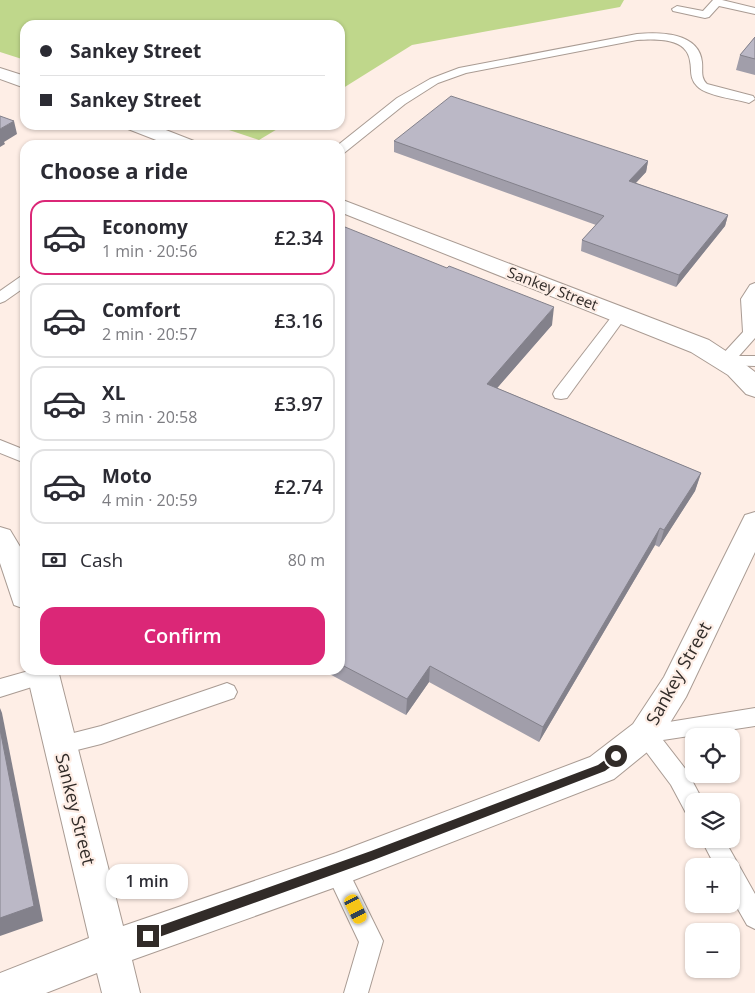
<!DOCTYPE html>
<meta charset="utf-8">
<style>
:root{--surface:#fff;--page:#f2f2f3;--text:#2b2b33;--muted:#7c7c81;--line:#e1e1e2;--accent:#db2777}
body{margin:0;font-family:"Open Sans",sans-serif;background:var(--page);color:var(--text);height:100vh;display:flex;flex-direction:column;font-size:19px;white-space:nowrap}
*{box-sizing:border-box;margin:0}
p{font-size:16px;color:var(--muted)}
.icon{flex:none;width:28px;height:28px;fill:none;stroke:currentColor;stroke-width:2;stroke-linecap:round;stroke-linejoin:round}
.map{position:relative;flex:1;overflow:hidden}
.panel{position:absolute;left:20px;top:140px;width:325px;height:535px;display:flex;flex-direction:column;background:var(--surface);border-radius:15px;box-shadow:0 1px 4px #0004}
.panel>*{flex:none}
.top-card{position:absolute;left:20px;top:20px;width:325px;height:110px;border-radius:15px;box-shadow:0 1px 4px #0004;display:grid;align-content:center;height:110px;padding:0 20px;background:var(--surface)}
.buttons{position:absolute;left:685px;top:728px;display:grid;gap:10px}
.buttons a{display:grid;place-items:center;width:55px;height:55px;border-radius:10px;background:var(--surface);box-shadow:0 1px 4px #0004;font-size:25px}
.end{position:absolute;width:22px;height:22px;margin:-11px;border:6px solid #312b28;background:#fff;box-shadow:0 0 0 2px #fff}
.from{border-radius:50%}
.bubble{position:absolute;height:35px;border-radius:15px;background:var(--surface);box-shadow:0 1px 4px #0004;font-size:16px;font-weight:600;line-height:35px;text-align:center}
.car{position:absolute;width:15px;height:30px;margin:-15px -8px;border-radius:6px;box-shadow:0 0 4px 1px #0007;background:linear-gradient(#f5c518 24%,#345 0 40%,#f5c518 0 76%,#345 0 86%,#f5c518 0)}
.top-card b{display:flex;align-items:center;gap:18px;height:48px;font-size:19px}
.top-card b+b{border-top:1px solid var(--line)}
.top-card i{width:12px;height:12px;background:var(--text)}
ul{padding:0;list-style:none}
li{display:flex;align-items:center;gap:15px;height:75px;margin:0 10px 8px;padding:0 10px;border:2px solid var(--line);border-radius:15px}
li div{flex:1}
li b{display:block;font-size:19px}
li em{font-style:normal;font-weight:600}
li.current{border-color:var(--accent)}
li>.icon{width:45px;height:45px;stroke-width:1.5}
h2{padding:0 20px;font-size:22px;line-height:60px}
.pay{display:flex;align-items:center;gap:12px;height:55px;padding:0 20px;font-size:19px}
.pay p{margin-inline-start:auto}
.button{display:flex;gap:10px;margin-top:auto;padding:10px 20px}
.button a{flex:1;height:58px;border-radius:15px;background:var(--accent);color:#fff;font-size:20px;font-weight:600;line-height:58px;text-align:center}
.map>svg:first-child{display:block}
.green{fill:#bfd78b}
.lines{fill:none;stroke-linecap:round;stroke-linejoin:round}
.lane-casing{stroke:#a99b93;stroke-width:2}
.street-casing{stroke:#a99b93;stroke-width:2}
.lane{fill:#fff;fill-rule:evenodd}
.street{fill:#fff;fill-rule:evenodd}
.wall{fill:#a19eaa}
.shaded-wall{fill:#83818b}
.building{fill:#bbb8c6;stroke:#83818b}
.route{fill:#312b28}
.labels{text-anchor:middle;dominant-baseline:central;stroke-width:4.5;stroke-linejoin:round;paint-order:stroke}
.street-label{font-size:15px;fill:#312b28;stroke:#feeee6}
.near-street-label{font-size:18px;fill:#312b28;stroke:#feeee6}
</style>
<div class="map">
<svg width="755" height="993" viewBox="0 0 755 993">
<rect width="100%" height="100%" fill="#feeee6"/>
<!-- green -->
<g class="green">
<path d="M0 0H624L620 7 412 45 340 90V25H25V60L0 52Z"/>
<path d="M214 125H284L259 140Z"/>
</g>
<g class="lines">
<!-- lane casing -->
<g class="lane-casing">
<g id="lane">
<path d="M713 0H722L755 8V14L719 6 709 17 705 18 673 11 672 9 677 6 703 11Z"/>
<path d="M637 34C659 32 699 32 702 62 703 70 700 77 707 84L753 96 755 99 749 103C736 99 706 96 697 86 689 78 692 70 690 61 687 37 655 39 637 40L466 73 438 83 405 104 344 153 340 154V145H338L397 98 430 79 459 68Z"/>
<path d="M25 276V287L5 301 0 303V291L20 277Z"/>
<path d="M755 283V338L739 356H755V366L720 365 718 361 720 357 743 332 741 299 750 285Z"/>
<path d="M621 309 626 311 628 314 567 398 561 399 555 398 553 394 555 390 616 311Z"/>
<path d="M0 440 25 450V463L0 453Z"/>
<path d="M32 670H52L54 675 51 681 0 697V679Z"/>
<path d="M227 683 234 686 237 692 234 698 101 744 61 754 54 752 51 745 54 738 101 726Z"/>
<path d="M755 708V726L663 740 687 771 703 801H694V816L686 813 671 785 638 741 635 734 638 727Z"/>
<path d="M701 839H724L755 894V929L747 925 731 897V866H715Z"/>
<path d="M336 859 344 862 383 941 368 993H344L359 942 325 870 328 862Z"/>
</g>
</g>
<!-- street casing -->
<g class="street-casing">
<g id="street">
<path d="M0 68 25 76V88L0 79Z"/>
<path d="M125 125H153L194 141 197 145H169L128 129Z"/>
<path d="M340 199 709 340 738 359 755 372V397L746 394 728 375 691 352 340 212Z"/>
<path d="M755 512V552L686 697 657 744 614 779 336 887 132 960 140 993H102L97 973 46 993H0V973L89 938 26 670H58L123 926 336 853 590 757 633 724 664 677 745 515Z"/>
<path d="M0 527 10 530 25 555V609L14 605 0 563Z"/>
</g>
</g>
<!-- lane -->
<use href="#lane" class="lane"/>
<!-- street -->
<use href="#street" class="street"/>
</g>
<!-- wall -->
<g class="wall">
<path d="M755 37V75L736 70 740 55Z"/>
<path d="M394 141 648 161 646 172 636 183 728 215 725 226 676 287 581 251 582 240 596 225 394 152Z"/>
<path d="M340 225 552 325 497 388 701 473 695 491 659 547 655 545 539 742 429 682 406 715 322 670H340Z"/>
</g>
<!-- shaded-wall -->
<g class="shaded-wall">
<path d="M14 121 17 134 4 142 5 144 0 147V129Z"/>
<path d="M648 161 646 172 627 192 629 181Z"/>
<path d="M728 215 725 226 676 287 679 275Z"/>
<path d="M554 307 552 325 485 402 487 384Z"/>
<path d="M701 473 695 491 659 547 664 530Z"/>
<path d="M660 528 655 545 539 742 543 727Z"/>
<path d="M430 666 429 682 406 715 407 699Z"/>
<path d="M0 708 2 713 43 921 0 936Z"/>
</g>
<!-- building -->
<g class="building">
<path d="M755 37V59L740 55Z"/>
<path d="M451 96 648 161 629 181 728 215 679 275 582 240 604 216 394 141Z"/>
<path d="M0 116 14 121 0 129Z"/>
<path d="M340 225 447 268 449 266 554 307 487 384 701 473 664 530 660 528 543 727 430 666 407 699 340 664Z"/>
<path d="M0 729 34 906 0 918Z"/>
</g>
<!-- route -->
<path class="route" d="M616 752 620 753V760L605 771 371 861 148 941 144 940 142 936 144 932 148 930 371 851 598 765Z"/>
<g class="labels">
<!-- street labels -->
<g class="street-label">
<text transform="translate(553 288) rotate(21)">Sankey Street</text>
</g>
<!-- near-street labels -->
<g class="near-street-label">
<text transform="translate(678 673) rotate(-61)">Sankey Street</text>
<text transform="translate(76 809) rotate(76)">Sankey Street</text>
</g>
</g>
</svg>
<div class="buttons">
<a><svg class="icon" aria-label="locate" viewBox="0 0 24 24"><circle cx="12" cy="12" r="6"/><path d="M12 2v4M12 18v4M2 12h4M18 12h4"/></svg></a>
<a><svg class="icon" aria-label="layers" viewBox="0 0 24 24"><path d="M12 4l9 5-9 5-9-5zM3 14l9 5 9-5"/></svg></a>
<a>+</a>
<a>−</a>
</div>
<i class="end from" style="left:616px;top:756px"></i>
<i class="end" style="left:148px;top:936px"></i>
<div class="bubble" style="left:106px;top:864px;width:82px">1 min</div>
<i class="car" style="left:356px;top:909px;rotate:154deg"></i>
<div class="top-card">
<b><i class="from"></i>Sankey Street</b>
<b><i></i>Sankey Street</b>
</div>
<section class="panel">
<h2>Choose a ride</h2>
<ul>
<li class="current"><svg class="icon" aria-label="car" viewBox="0 0 24 24"><path d="M5 17H2v-5l4-1 3-4h7l3 4 3 1v5h-3M9 17h6M6 11h13"/><circle cx="7" cy="17" r="2"/><circle cx="17" cy="17" r="2"/></svg><div><b>Economy</b><p>1 min · 20:56</p></div><em>£2.34</em></li>
<li><svg class="icon" aria-label="car" viewBox="0 0 24 24"><path d="M5 17H2v-5l4-1 3-4h7l3 4 3 1v5h-3M9 17h6M6 11h13"/><circle cx="7" cy="17" r="2"/><circle cx="17" cy="17" r="2"/></svg><div><b>Comfort</b><p>2 min · 20:57</p></div><em>£3.16</em></li>
<li><svg class="icon" aria-label="car" viewBox="0 0 24 24"><path d="M5 17H2v-5l4-1 3-4h7l3 4 3 1v5h-3M9 17h6M6 11h13"/><circle cx="7" cy="17" r="2"/><circle cx="17" cy="17" r="2"/></svg><div><b>XL</b><p>3 min · 20:58</p></div><em>£3.97</em></li>
<li><svg class="icon" aria-label="car" viewBox="0 0 24 24"><path d="M5 17H2v-5l4-1 3-4h7l3 4 3 1v5h-3M9 17h6M6 11h13"/><circle cx="7" cy="17" r="2"/><circle cx="17" cy="17" r="2"/></svg><div><b>Moto</b><p>4 min · 20:59</p></div><em>£2.74</em></li>
</ul>
<div class="pay"><svg class="icon" aria-label="cash" viewBox="0 0 24 24"><path d="M3 7h18v10H3z"/><circle cx="12" cy="12" r="2"/></svg>Cash<p>80 m</p></div>
<div class="button"><a>Confirm</a></div>
</section>
</div>
